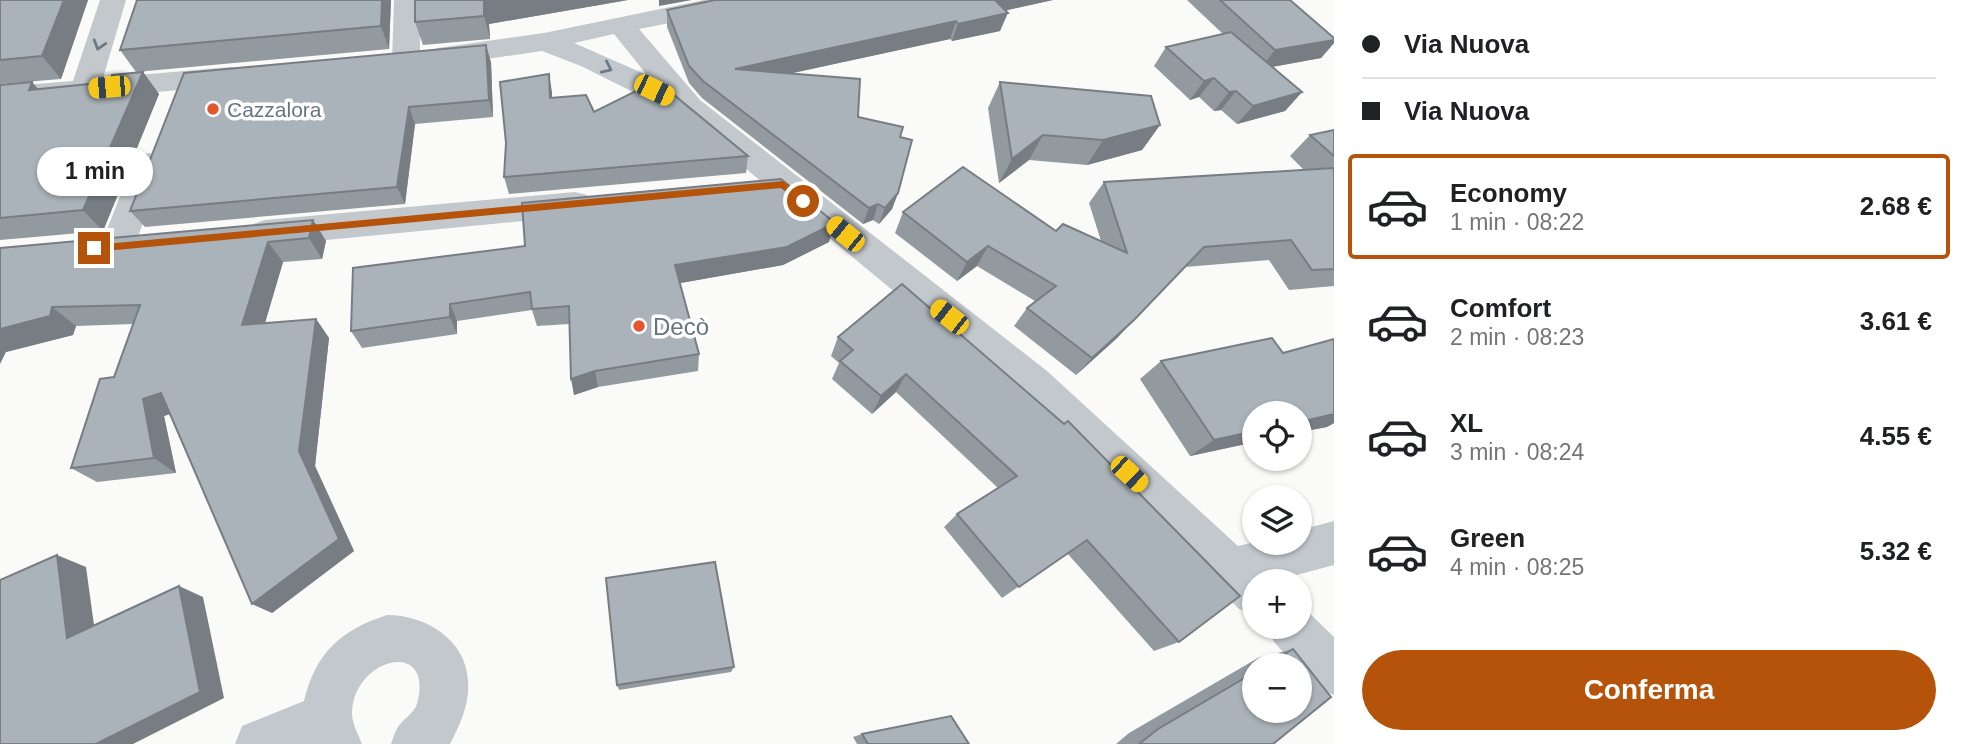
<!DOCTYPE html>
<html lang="it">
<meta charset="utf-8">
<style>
:root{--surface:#fff;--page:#f2f2f2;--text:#202124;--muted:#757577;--line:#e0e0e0;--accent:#b45309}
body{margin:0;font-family:Helvetica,sans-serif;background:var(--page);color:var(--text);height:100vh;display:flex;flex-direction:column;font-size:26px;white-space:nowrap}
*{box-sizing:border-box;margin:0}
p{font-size:23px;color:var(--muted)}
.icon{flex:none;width:38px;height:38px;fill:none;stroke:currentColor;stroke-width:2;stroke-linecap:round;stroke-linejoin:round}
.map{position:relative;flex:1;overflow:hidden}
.panel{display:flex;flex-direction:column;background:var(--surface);width:630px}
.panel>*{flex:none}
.top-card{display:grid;align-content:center;height:154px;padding:0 28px;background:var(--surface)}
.buttons{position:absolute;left:1242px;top:401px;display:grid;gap:14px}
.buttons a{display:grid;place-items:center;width:70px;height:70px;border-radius:50%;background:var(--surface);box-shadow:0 2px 5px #0004;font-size:35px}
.end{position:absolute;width:32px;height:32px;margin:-16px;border:9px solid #b45309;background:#fff;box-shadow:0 0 0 4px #fff}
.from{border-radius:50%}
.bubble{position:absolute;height:49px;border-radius:24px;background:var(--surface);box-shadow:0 2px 5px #0004;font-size:23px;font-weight:700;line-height:49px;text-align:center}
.car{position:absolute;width:21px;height:42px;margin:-21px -10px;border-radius:9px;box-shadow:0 0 5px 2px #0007;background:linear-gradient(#f5c518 24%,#345 0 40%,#f5c518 0 76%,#345 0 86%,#f5c518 0)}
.top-card b{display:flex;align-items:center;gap:24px;height:66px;font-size:26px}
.top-card b+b{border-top:2px solid var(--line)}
.top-card i{width:18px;height:18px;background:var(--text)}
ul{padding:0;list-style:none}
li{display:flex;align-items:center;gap:21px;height:105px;margin:0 14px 10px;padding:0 14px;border:4px solid transparent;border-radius:7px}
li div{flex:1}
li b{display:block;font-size:26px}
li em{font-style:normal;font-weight:700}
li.selected{border-color:var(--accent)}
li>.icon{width:63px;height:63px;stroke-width:1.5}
.primary-button{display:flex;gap:14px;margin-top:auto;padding:14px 28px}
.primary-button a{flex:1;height:80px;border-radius:42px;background:var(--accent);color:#fff;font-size:28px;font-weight:700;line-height:80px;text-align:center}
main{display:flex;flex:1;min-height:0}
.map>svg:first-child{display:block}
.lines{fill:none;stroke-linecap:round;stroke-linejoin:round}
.minor{fill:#c3c8cc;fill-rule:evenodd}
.wall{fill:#929a9f;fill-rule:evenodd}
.shaded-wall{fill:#777d82}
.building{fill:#aab3b9;stroke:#777d82;stroke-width:2}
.oneway{stroke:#6a7a87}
.route{fill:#b45309}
.poi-dot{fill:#e4572e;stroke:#fff;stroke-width:2.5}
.labels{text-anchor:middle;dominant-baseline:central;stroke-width:7;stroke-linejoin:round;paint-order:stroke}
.far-poi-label{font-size:21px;fill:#657683;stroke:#fff;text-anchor:start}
.poi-label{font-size:24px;fill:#657683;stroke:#fff;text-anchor:start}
</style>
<main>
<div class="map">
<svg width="1334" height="744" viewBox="0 0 1334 744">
<rect width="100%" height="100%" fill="#fafaf8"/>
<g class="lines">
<!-- minor -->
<g class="minor">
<path d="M100 0H126L103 78 231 67 241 69 246 76 241 83 231 85 0 107V87L73 81Z"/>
<path d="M394 0H420V60L416 66 406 69 396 66 392 60Z"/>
<path d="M704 0H760L756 6 747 8 639 29 700 100 1047 371 1238 546 1255 542H1300V530L1334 521V565L1274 581H1255V616L1239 609 1019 395 675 110 663 107 581 66 542 51 438 66 428 63 424 57 428 51 438 48 544 33ZM614 34 647 75 574 43Z"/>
<path d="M149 153 160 156 165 164 134 247 129 256 117 260 105 256 100 247 133 164 138 156Z"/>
<path d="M575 192 587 195 592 204 587 213 575 216 265 246 253 242 248 233 253 224 265 220Z"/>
<path d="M1300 607 1306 610 1334 637V695L1317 688 1300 670V665H1295L1274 642 1267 626H1300Z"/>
<path d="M387 615C425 615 466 639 468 681 470 703 460 725 450 744H391C393 739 394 733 397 729 402 719 413 715 417 704 435 637 353 658 352 713 352 724 358 734 362 744H235L242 726 304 701C316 652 341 630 387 615Z"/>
</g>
</g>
<!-- wall -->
<g class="wall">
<path d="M0 0H88L61 79 0 84Z"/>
<path d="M137 0H391L389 49 136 72 120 50Z"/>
<path d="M628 0 489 24 490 39 423 45 415 22Z"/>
<path d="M1053 0 1005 10 1000 31 952 41 950 39 791 73 858 117 900 137 898 193 892 209 879 224 873 220 863 224 702 98 689 83 667 27V10Z"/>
<path d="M1187 0H1290L1334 38V43L1321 58 1272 67 1302 92 1285 111 1237 124 1221 110 1214 111 1199 97 1190 100 1154 66 1166 47 1223 34Z"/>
<path d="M491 62 493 117 415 124 405 204 145 227 130 211Z"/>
<path d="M143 72 159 94 103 231 0 240V85L32 82 38 89 109 82Z"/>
<path d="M1000 82 1160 125 1142 150 1087 165 1029 160 999 183 988 108Z"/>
<path d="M552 92V98L594 112 748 156 746 173 509 194 504 177Z"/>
<path d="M1334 130V286L1289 290 1269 260 1185 267 1116 339 1076 375 1014 326 1027 308 1035 301 977 266 957 281 895 233 903 212 1056 231 1101 241 1089 203 1104 182 1304 170 1290 156 1310 135Z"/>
<path d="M313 220 326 241 322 259 283 262 265 323 316 319 329 338 315 466 354 551 272 613 170 414 164 416 176 473 97 482 71 468 114 377 133 324 76 326 73 335 6 352 0 248Z"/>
<path d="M829 242 783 265 680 283 699 354 698 371 598 387 574 395 569 324 537 326 532 310 457 321V334L362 348 351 331 353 268Z"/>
<path d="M902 284 1179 642 1154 651 1067 553 1002 598 944 527 957 514 998 488 896 392 872 414 832 379 839 363 831 356 838 337Z"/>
<path d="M1272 338 1283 353 1334 339V423L1327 427 1300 432V413H1255V442L1190 456 1140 379 1161 361Z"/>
<path d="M1293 649 1331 697 1273 744H1116L1129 733 1258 658ZM1255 665H1300V710H1255Z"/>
<path d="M734 667 731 672 619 690 617 685Z"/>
<path d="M862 734 969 744H857L853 737Z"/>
</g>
<!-- shaded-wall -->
<g class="shaded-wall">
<path d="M64 0H88L61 79 42 56Z"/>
<path d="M382 0H391L389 49 381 26Z"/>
<path d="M494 0H628L489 24 490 39 484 16V2Z"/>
<path d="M659 0H692L659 6Z"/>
<path d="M991 0H1053L986 15Z"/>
<path d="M1008 13 1000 31 952 41 958 24Z"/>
<path d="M956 21 950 39 733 86 735 69Z"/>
<path d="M1334 40V43L1321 58 1260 69 1275 50Z"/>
<path d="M486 45 491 62 493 117 489 100Z"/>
<path d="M143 72 159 94 103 231 83 210Z"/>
<path d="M549 74 552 92V116L550 98Z"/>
<path d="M1214 78 1199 97 1190 100 1204 81Z"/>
<path d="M32 82 52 105 29 90Z"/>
<path d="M1236 91 1221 110 1214 111 1229 92Z"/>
<path d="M1302 92 1285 111 1237 124 1253 106Z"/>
<path d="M409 107 415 124 405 204 397 187Z"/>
<path d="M1160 125 1142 150 1087 165 1103 140Z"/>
<path d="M1043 135 1029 160 999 183 1012 159Z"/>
<path d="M898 193 892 209 879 224 885 208Z"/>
<path d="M878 204 873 220 863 224 869 208Z"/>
<path d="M313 220 326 241 322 259 309 238Z"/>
<path d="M835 223 829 242 783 265 675 284V265Z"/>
<path d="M268 242 283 262 259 343 242 325Z"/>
<path d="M988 246 977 266 957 281 967 262Z"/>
<path d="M450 304 457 321V334L450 317Z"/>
<path d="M52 307 76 326 73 335 6 352 0 364V329Z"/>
<path d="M316 319 329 338 315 466 354 551 272 613 252 604 299 451Z"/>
<path d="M1134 320 1116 339 1076 375 1092 358Z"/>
<path d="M595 371 598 387 574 395 571 379Z"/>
<path d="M906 374 896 392 872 414 881 396Z"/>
<path d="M161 393 181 410 164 416 176 473 154 458 143 399Z"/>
<path d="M1334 414V423L1327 427 1300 432V422Z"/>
<path d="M1255 431V442L1190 456 1214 440Z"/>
<path d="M57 555 86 567 97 647 67 638Z"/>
<path d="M179 586 203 597 224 698 133 744H96Z"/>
</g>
<!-- building -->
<g class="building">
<path d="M0 0H64L42 56 0 60Z"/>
<path d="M137 0H382L381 26 120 50Z"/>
<path d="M415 0H494L484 2V16L415 22Z"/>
<path d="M715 0H995L1008 13 958 24 956 21 735 69 860 79 858 117 903 127 900 137 912 140 898 193 885 208 878 204 869 208 703 81 689 66 667 10Z"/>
<path d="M1220 0H1290L1334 38V40L1275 50Z"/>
<path d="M1231 32 1302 92 1253 106 1236 91 1229 92 1214 78 1204 81 1166 47Z"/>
<path d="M486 45 489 100 409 107 397 187 130 211 184 73Z"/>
<path d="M143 72 83 210 0 218V85L32 82 29 90 109 82 112 75Z"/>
<path d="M549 74 550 98 586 95 594 112 648 85 674 95 748 156 504 177 506 143 500 82Z"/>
<path d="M1000 82 1151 96 1160 125 1103 140 1043 135 1012 159Z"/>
<path d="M1334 130V156L1310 135Z"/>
<path d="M963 167 1056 231 1063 224 1127 253 1104 182 1334 168V269L1312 270 1291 240 1204 247 1134 320 1092 358 1027 308 1056 286 988 246 967 262 903 212Z"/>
<path d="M781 179 835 223 787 247 675 265 699 354 595 371 571 379 569 306 532 309 530 292 450 304V317L351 331 353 268 525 246 522 203Z"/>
<path d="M313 220 309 238 268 242 242 325 316 319 299 451 339 539 252 604 161 393 143 399 154 458 71 468 100 379 114 377 140 305 52 307 50 316 0 329V248Z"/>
<path d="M902 284 1064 424 1068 421 1240 596 1179 642 1087 540 1019 587 957 514 1017 476 906 374 881 396 840 361 853 350 838 337Z"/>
<path d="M1272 338 1283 353 1334 339V414L1300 422V413H1255V431L1214 440 1161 361Z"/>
<path d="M57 555 67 638 179 586 200 692 96 744H0V580Z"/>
<path d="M715 562 734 667 617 685 606 578Z"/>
<path d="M1293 649 1331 697 1273 744H1139L1158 729 1255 672V710H1300V665H1266Z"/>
<path d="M951 716 969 744H868L862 734Z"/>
</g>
<!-- one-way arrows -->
<defs><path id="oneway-chevron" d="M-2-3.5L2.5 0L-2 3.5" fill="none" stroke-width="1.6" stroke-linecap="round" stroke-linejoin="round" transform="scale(1.75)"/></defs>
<g class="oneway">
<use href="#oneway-chevron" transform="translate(99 45) rotate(107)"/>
<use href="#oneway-chevron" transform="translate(607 68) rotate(25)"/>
</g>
<!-- route -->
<path class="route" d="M783 181 807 198V203H800L781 188 94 252 89 248 94 245Z"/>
<!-- markers -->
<g class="poi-dot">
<circle cx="213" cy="109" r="7"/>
<circle cx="639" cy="326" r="7"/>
</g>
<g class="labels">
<!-- far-poi labels -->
<g class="far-poi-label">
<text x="227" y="109">Cazzalora</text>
</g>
<!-- poi labels -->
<g class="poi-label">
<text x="653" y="326">Decò</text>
</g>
</g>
</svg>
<div class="buttons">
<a><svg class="icon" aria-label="locate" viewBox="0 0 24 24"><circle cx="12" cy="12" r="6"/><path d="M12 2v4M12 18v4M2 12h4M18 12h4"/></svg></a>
<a><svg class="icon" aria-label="layers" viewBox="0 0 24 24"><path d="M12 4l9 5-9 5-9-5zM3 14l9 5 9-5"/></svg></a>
<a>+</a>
<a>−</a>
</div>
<i class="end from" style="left:803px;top:201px"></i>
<i class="end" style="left:94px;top:248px"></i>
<div class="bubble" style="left:37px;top:147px;width:116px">1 min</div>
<i class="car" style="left:109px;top:87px;rotate:265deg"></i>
<i class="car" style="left:654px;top:90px;rotate:116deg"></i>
<i class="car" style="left:845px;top:234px;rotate:309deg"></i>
<i class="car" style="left:949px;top:317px;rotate:308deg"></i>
<i class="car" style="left:1129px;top:474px;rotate:133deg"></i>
</div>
<section class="panel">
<div class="top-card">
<b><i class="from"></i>Via Nuova</b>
<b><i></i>Via Nuova</b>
</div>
<ul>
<li class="selected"><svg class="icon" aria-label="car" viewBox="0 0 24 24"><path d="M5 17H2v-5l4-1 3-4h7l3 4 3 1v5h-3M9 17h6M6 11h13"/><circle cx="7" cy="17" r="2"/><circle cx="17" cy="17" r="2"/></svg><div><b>Economy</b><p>1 min · 08:22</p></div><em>2.68 €</em></li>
<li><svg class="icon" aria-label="car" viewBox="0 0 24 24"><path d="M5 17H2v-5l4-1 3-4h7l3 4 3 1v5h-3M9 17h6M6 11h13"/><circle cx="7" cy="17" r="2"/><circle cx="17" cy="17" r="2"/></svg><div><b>Comfort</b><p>2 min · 08:23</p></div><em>3.61 €</em></li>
<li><svg class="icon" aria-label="car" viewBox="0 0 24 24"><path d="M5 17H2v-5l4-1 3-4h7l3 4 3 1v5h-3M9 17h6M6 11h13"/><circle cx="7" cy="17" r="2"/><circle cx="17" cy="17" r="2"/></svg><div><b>XL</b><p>3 min · 08:24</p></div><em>4.55 €</em></li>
<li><svg class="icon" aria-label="car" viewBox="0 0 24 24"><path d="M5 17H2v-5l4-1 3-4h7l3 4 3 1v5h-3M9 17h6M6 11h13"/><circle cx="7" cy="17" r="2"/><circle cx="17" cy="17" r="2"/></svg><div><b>Green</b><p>4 min · 08:25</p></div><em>5.32 €</em></li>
</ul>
<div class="primary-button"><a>Conferma</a></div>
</section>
</main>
